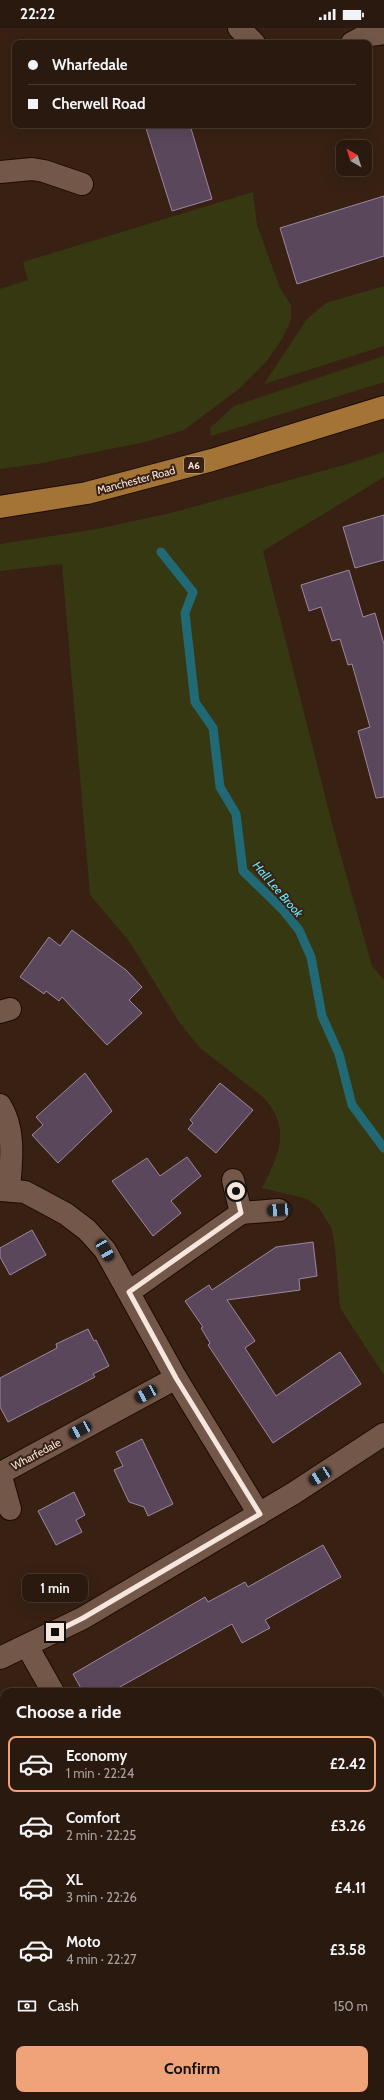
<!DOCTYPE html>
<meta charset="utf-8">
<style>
:root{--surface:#2a190e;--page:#36261c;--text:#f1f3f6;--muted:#a5a09e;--line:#46382e;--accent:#f0a378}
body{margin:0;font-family:Cabin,sans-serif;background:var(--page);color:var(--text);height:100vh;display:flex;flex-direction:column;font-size:15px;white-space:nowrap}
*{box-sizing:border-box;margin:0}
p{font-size:13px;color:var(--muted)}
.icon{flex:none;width:22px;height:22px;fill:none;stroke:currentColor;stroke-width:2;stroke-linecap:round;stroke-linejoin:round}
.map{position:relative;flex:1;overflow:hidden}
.side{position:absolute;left:0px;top:1660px;width:384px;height:412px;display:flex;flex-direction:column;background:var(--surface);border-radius:12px 12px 0 0;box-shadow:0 4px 16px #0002,0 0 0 1px var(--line)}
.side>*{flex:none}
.hud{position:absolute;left:12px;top:12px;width:360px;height:88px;border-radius:8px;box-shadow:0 4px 16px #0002,0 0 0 1px var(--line);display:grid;align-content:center;height:88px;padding:0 16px;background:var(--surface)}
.needle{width:26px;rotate:321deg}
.buttons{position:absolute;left:336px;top:112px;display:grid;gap:8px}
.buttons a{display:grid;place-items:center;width:36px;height:36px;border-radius:8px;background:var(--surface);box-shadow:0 4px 16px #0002,0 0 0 1px var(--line);font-size:20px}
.end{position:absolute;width:18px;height:18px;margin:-9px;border:5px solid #f7e6dd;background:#111;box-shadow:0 0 0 2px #111}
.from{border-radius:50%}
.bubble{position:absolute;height:28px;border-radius:8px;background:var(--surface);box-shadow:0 4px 16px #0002,0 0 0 1px var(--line);font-size:13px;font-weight:700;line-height:28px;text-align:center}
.car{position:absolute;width:12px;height:24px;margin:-12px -6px;border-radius:5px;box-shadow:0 0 3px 1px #0007;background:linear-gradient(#222 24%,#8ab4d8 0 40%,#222 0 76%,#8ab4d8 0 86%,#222 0)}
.hud b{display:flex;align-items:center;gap:14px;height:38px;font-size:15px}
.hud b+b{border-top:1px solid var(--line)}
.hud i{width:10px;height:10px;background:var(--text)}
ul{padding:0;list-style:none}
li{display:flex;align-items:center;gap:12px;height:56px;margin:0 8px 6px;padding:0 8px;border:2px solid transparent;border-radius:8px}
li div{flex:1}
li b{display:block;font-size:15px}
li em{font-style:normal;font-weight:700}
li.active{border-color:var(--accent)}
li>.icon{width:36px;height:36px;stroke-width:1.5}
h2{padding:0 16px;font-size:18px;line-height:48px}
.pay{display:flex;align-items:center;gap:10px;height:44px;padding:0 16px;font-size:15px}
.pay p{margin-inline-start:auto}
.cta{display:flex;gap:8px;margin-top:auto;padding:8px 16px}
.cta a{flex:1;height:46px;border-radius:8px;background:var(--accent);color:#111;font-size:16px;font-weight:700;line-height:46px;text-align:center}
.status{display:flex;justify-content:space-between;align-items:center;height:28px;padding:0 20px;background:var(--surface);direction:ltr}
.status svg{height:11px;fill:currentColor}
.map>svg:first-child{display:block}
.built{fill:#442715}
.green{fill:#353810}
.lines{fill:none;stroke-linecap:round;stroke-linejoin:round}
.stream{stroke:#216a75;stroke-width:9}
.building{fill:#5b475c;stroke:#9d869e}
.service-casing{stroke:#1f0a01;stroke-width:14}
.minor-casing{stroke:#1f0a01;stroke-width:24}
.primary-casing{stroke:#1f0a01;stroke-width:24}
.service{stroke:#735849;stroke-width:12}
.minor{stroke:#735849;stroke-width:22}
.primary{stroke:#a47436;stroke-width:22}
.route{stroke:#f7e6dd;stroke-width:5}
.labels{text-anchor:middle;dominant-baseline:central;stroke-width:4;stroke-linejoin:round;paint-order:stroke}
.shield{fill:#382113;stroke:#beaba0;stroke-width:1}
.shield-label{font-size:10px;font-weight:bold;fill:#f7e6dd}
.street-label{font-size:11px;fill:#f7e6dd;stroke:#382113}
.water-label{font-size:12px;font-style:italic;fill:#62e8fe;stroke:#382113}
</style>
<div class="status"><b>22:22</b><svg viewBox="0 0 49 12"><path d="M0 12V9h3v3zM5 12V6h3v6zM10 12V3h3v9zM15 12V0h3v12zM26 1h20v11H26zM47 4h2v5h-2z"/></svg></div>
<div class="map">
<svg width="384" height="2072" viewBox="0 0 384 2072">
<rect width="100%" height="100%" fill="#382113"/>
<!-- built -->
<path class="built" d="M384 1777V2072H323V2068H380V1796Z"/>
<!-- green -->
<g class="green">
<path d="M253 164 257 197 280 260 291 277V292L282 311 266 334 239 361 184 402 145 414 37 436 0 441V261L28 252 23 234Z"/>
<path d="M384 258V318L264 356 307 291 326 275Z"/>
<path d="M384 328V354L211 408 210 400 234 378Z"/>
<path d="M384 424V449L263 523 335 807 372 938 384 952V1347L340 1280 335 1220 332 1201 319 1180 307 1171 262 1160C279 1127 292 1100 263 1069L200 1020 179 994 129 913 90 867 62 536 0 543V516L97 501 171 485 351 435Z"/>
</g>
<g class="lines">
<!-- stream -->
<path class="stream" d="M161 524 193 564 185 585 195 674 213 700 220 759 236 786 243 843 283 882 299 902 311 929 322 988 339 1026 352 1077 384 1120"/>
</g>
<!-- building -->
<g class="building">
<path d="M145 97H190L212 171 172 183Z"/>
<path d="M384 168V228L297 256 280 200Z"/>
<path d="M384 487V532L355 540 343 499Z"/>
<path d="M349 542 363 589 375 585 384 616V769L376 770 358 703 370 699 352 636 348 637 340 611 332 613 321 579 309 583 301 557Z"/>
<path d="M72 902 126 942 142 959 129 972 142 985 107 1017 62 969 59 973 46 963 44 966 20 949 49 909 60 918Z"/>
<path d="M85 1045 112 1083 58 1135 32 1107 43 1097 36 1089Z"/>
<path d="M220 1055 253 1082 216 1125 188 1101 193 1095 190 1092Z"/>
<path d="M187 1129 201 1148 171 1173 181 1185 153 1208 112 1153 147 1130 160 1148Z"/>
<path d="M32 1202 46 1227 10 1247 0 1229V1220Z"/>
<path d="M313 1214 317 1248 299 1251 300 1262 227 1272 255 1313 245 1320 276 1368 340 1324 361 1356 273 1415 208 1317 210 1315 201 1300 203 1299 185 1273 209 1257 212 1262 276 1219Z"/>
<path d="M88 1301 94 1313 96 1312 109 1338 93 1346 95 1349 8 1394 0 1379V1350L57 1320 56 1316Z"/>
<path d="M142 1411 173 1476 148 1488 144 1479 129 1474 114 1442 123 1438 116 1424Z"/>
<path d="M74 1464 85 1487 76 1492 82 1504 56 1517 38 1483Z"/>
<path d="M323 1517 341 1549 265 1592 270 1600 242 1615 232 1596 111 1664H83L73 1646 205 1569 208 1574 245 1554 248 1559Z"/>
</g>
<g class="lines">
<!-- service casing -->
<g class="service-casing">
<path id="service" d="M380 1698H384"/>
</g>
<!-- minor casing -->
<g class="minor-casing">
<g id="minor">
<path d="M239 0 254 15"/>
<path d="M352 15 365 8 384 5"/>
<path d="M0 144 32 141 44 143 82 156"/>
<path d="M0 984 10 981"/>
<path d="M0 1077C16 1102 11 1134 9 1162"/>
<path d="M233 1152 241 1185"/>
<path d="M0 1162 25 1164 42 1173 66 1186 87 1202 105 1222 176 1350 259 1486"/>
<path d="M129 1264 241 1185 279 1182"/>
<path d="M0 1445 10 1481"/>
<path d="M1 1445 176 1350"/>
<path d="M27 1618 53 1664"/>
<path d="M0 1630 83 1590 294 1465 384 1406"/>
<path d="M0 2006 4 2007"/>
<path d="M197 2068 214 2072"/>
<path d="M29 2072V2068"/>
</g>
</g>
<!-- primary casing -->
<g class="primary-casing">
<path id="primary" d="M0 479 87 465 212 432 384 379"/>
</g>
<!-- service -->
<use href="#service" class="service"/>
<!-- minor -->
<use href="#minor" class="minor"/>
<!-- primary -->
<use href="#primary" class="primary"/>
</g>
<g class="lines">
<!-- route -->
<path class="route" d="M55 1604 83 1590 260 1486 176 1350 129 1264 241 1185 236 1163"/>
</g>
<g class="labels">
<!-- shield labels -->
<rect class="shield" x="184" y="429" width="20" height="16" rx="3"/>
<g class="shield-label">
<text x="194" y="437">A6</text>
</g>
<!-- street labels -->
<g class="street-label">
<text transform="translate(136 452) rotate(-15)">Manchester Road</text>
<text transform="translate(36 1426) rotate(-28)">Wharfedale</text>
</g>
<!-- water labels -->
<g class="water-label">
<text transform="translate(278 861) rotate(49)">Hall Lee Brook</text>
</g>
</g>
</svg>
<div class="buttons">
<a><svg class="needle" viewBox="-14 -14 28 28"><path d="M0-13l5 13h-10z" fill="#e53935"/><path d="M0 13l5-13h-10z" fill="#a5a09e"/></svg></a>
</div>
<i class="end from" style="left:236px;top:1163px"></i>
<i class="end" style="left:55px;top:1604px"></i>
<div class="bubble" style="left:22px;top:1546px;width:66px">1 min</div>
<i class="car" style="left:279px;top:1182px;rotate:266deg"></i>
<i class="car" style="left:105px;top:1222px;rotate:150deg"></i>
<i class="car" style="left:146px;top:1366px;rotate:241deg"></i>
<i class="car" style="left:80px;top:1402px;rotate:242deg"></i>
<i class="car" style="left:320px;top:1448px;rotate:237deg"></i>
<div class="hud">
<b><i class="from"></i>Wharfedale</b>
<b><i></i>Cherwell Road</b>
</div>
<section class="side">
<h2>Choose a ride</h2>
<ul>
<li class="active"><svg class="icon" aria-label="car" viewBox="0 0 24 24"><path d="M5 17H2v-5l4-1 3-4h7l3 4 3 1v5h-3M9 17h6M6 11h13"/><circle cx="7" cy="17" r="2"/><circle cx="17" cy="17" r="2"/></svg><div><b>Economy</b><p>1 min · 22:24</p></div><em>£2.42</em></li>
<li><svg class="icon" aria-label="car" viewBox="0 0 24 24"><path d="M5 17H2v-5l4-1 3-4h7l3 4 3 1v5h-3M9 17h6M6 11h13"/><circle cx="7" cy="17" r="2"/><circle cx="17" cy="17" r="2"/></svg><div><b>Comfort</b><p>2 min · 22:25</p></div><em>£3.26</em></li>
<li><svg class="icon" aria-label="car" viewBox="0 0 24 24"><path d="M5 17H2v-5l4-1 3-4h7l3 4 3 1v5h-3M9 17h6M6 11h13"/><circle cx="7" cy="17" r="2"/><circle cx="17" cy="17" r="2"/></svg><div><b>XL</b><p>3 min · 22:26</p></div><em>£4.11</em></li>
<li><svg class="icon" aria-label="car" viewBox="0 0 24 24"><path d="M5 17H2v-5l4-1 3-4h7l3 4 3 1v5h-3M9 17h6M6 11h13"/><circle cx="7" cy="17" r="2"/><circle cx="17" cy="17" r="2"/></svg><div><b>Moto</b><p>4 min · 22:27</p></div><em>£3.58</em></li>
</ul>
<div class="pay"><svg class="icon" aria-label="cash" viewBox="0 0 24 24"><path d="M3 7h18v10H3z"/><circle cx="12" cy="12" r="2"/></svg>Cash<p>150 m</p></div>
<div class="cta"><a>Confirm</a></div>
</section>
</div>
